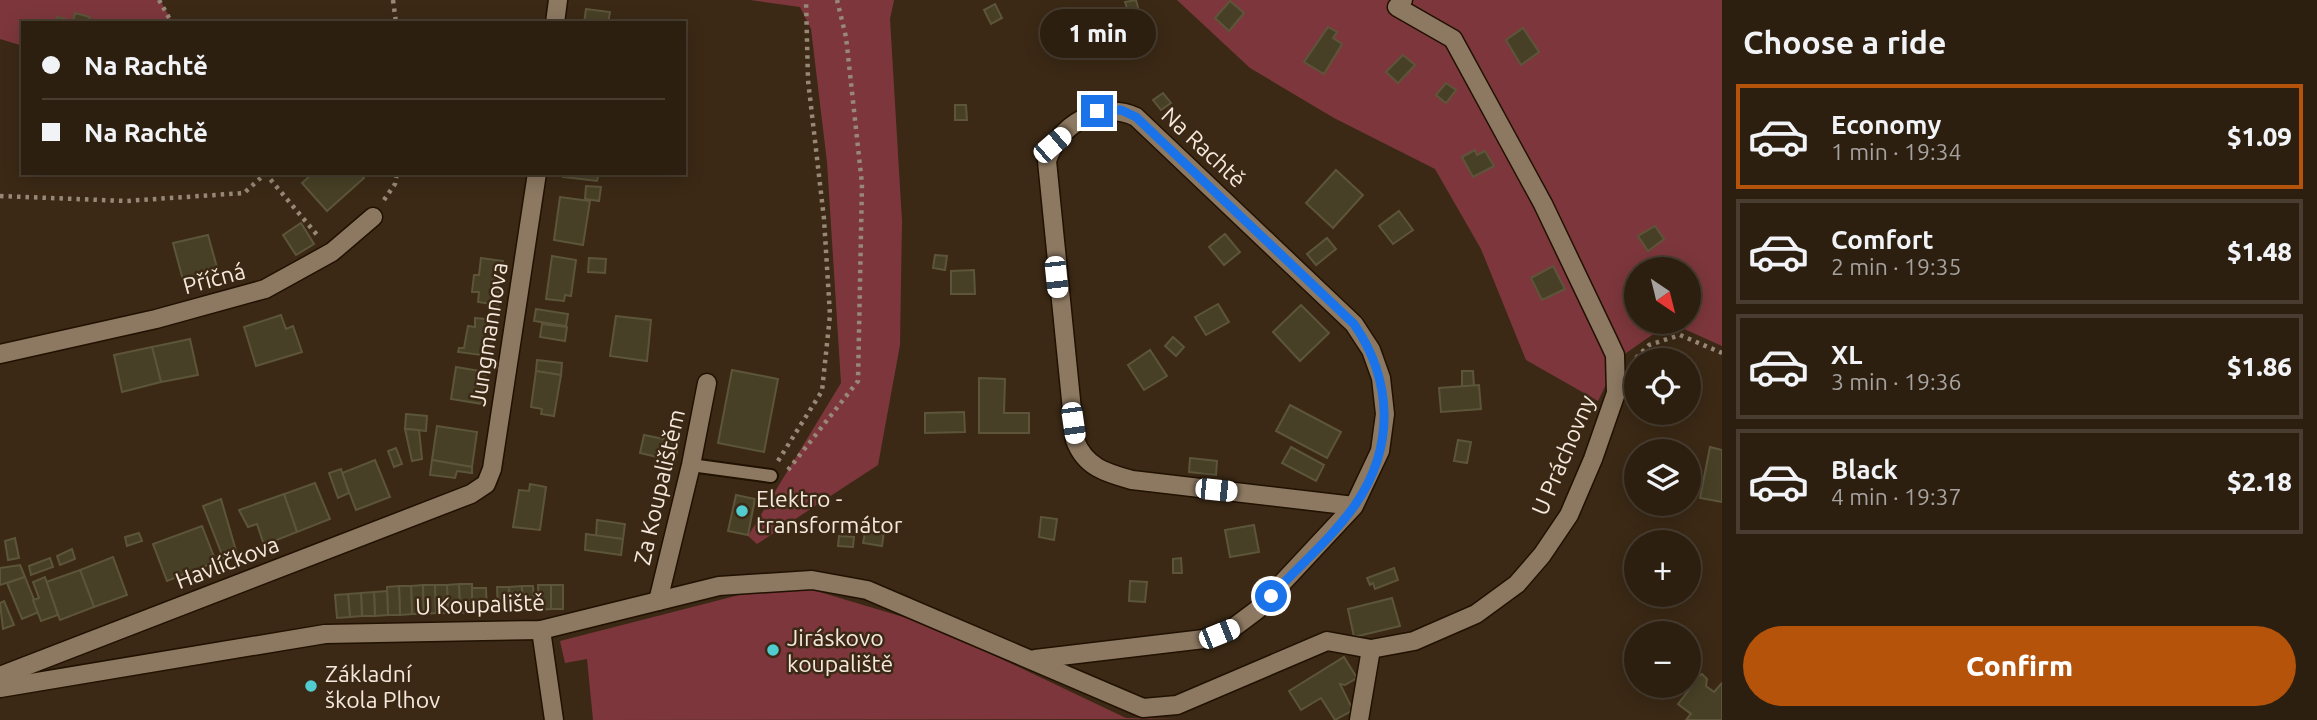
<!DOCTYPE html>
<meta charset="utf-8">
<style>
:root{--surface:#2c1f10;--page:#342719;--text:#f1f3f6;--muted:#a6a29f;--line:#483d30;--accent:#b45309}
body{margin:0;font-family:Ubuntu,sans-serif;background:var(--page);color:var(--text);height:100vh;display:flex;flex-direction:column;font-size:26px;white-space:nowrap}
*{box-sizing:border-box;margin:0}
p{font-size:23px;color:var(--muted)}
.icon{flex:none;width:38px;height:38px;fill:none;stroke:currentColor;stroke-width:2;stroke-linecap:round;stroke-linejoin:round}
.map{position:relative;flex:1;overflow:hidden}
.sheet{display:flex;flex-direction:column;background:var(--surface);width:595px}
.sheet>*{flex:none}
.top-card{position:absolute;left:21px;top:21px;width:665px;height:154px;border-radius:0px;box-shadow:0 4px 18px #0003,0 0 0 2px var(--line);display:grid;align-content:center;height:154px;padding:0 21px;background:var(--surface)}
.needle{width:46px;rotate:145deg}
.buttons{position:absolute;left:1624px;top:257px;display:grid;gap:14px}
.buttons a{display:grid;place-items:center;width:77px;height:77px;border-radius:50%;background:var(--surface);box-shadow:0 4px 18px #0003,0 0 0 2px var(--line);font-size:35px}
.end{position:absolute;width:32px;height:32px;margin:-16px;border:9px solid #1a73e8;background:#fff;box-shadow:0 0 0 4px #fff}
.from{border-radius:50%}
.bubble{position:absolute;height:49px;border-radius:24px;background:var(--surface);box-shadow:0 4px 18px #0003,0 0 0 2px var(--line);font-size:23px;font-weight:800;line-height:49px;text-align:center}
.car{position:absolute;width:21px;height:42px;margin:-21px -10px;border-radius:9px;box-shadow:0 0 5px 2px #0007;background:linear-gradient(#fff 24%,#345 0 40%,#fff 0 76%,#345 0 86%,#fff 0)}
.top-card b{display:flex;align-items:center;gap:24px;height:66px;font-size:26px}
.top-card b+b{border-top:2px solid var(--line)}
.top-card i{width:18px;height:18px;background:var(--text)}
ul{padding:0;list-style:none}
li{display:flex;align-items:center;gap:21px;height:105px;margin:0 14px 10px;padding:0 7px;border:4px solid var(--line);border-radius:0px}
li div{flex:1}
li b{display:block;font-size:26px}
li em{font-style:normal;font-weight:800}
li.selected{border-color:var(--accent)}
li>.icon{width:63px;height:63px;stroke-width:1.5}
h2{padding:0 21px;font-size:32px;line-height:84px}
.button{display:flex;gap:14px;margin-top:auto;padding:14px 21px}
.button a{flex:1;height:80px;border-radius:42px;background:var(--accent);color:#fff;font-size:28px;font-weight:800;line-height:80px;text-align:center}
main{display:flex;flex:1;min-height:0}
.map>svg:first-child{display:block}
.green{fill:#7d373c;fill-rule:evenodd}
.building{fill:#474026;stroke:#5c553a;stroke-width:2}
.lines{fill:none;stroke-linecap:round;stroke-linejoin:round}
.lane-casing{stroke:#211101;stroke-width:16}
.street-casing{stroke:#211101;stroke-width:21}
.path{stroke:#978878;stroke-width:4.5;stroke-dasharray:3.5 5;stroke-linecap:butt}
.lane{stroke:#8d7962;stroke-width:12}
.street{stroke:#8d7962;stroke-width:18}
.route{stroke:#1a73e8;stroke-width:9}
.poi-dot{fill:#52cdcf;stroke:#3b2915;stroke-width:2.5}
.labels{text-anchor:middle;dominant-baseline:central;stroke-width:5;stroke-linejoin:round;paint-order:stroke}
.street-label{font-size:23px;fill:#f5e9dd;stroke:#3b2915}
.poi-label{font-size:23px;fill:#f5e9dd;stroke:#3b2915;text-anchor:start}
</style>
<main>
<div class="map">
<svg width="1722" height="720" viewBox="0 0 1722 720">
<rect width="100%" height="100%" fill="#3b2915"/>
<!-- green -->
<g class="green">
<path d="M0 0H160L173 23H23V46L0 39Z"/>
<path d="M750 0H894L890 19 902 221 900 345 878 465 757 544 748 536 841 383 827 162 811 29 800 7Z"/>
<path d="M1177 0H1722V346L1682 328 1652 335 1619 358 1598 401 1526 360 1481 249 1435 169 1334 118 1250 68ZM1636 270H1689V322H1636Z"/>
<path d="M813 590 930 625 1126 718 1181 719 593 720 587 659 565 663 560 641 747 593Z"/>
</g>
<!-- building -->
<g class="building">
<path d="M1136 0 1139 11 1129 14 1125 2Z"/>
<path d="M1230 1 1244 13 1229 31 1215 18Z"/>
<path d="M995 4 1002 18 991 24 984 10Z"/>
<path d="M586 9 610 12 608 23H584Z"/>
<path d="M75 13 90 17 88 23H56L57 17 73 21Z"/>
<path d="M1328 27 1337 32 1333 38 1342 44 1324 74 1304 62Z"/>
<path d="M1523 28 1539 52 1521 65 1506 40Z"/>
<path d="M1403 55 1415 65 1398 83 1386 72Z"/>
<path d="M1446 83 1456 90 1446 103 1436 95Z"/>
<path d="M1163 93 1171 103 1161 110 1153 100Z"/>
<path d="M955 105H966L967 120H955Z"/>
<path d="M1475 150 1477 155 1485 151 1494 166 1473 177 1462 157Z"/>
<path d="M1336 170 1363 195 1333 228 1306 203Z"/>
<path d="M313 173H359L364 178 327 211 302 183Z"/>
<path d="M564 173H599L597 181 563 177Z"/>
<path d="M586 186 601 187 599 201 585 199Z"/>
<path d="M560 197 590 201 583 245 554 240Z"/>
<path d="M1399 211 1413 230 1393 244 1379 226Z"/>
<path d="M301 223 314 244 296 255 283 235Z"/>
<path d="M1655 226 1664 239 1648 251 1638 236Z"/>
<path d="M1225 234 1240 252 1224 265 1209 247Z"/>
<path d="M208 235 218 271 183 280 173 243Z"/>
<path d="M1327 238 1336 249 1316 265 1307 254Z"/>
<path d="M935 255 947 256 945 270 933 268Z"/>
<path d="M552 256 576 260 571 296 565 295 564 301 546 299Z"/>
<path d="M481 258 503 261 498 305 478 302 479 292H472L474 275H479Z"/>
<path d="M589 258 606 259 605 273 588 272Z"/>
<path d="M1553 266 1565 289 1542 300 1531 278Z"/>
<path d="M974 270 975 294H951V271Z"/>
<path d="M1218 304 1229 322 1206 335 1195 317Z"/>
<path d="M1301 305 1329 333 1300 361 1273 332Z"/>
<path d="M536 309 568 314 566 326 534 321Z"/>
<path d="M281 315 286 329 293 326 302 352 256 366 244 327Z"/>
<path d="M616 316 651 320 647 361 610 356Z"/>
<path d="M475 318 495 320 489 356 458 352 459 348H464L468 326 475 327Z"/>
<path d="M542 324 567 327 565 341 540 337Z"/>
<path d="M1173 337 1184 347 1176 356 1165 346Z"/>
<path d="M190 339 198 375 161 382 152 347Z"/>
<path d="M152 347 161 382 122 392 114 355Z"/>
<path d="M1150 350 1167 376 1144 390 1128 365Z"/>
<path d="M537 360 562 363 561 375 536 371Z"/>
<path d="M456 367 486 372 482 404 451 399Z"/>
<path d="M732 370 778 379 764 452 718 443Z"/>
<path d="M536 371 561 375 554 416 541 414 542 409 531 407Z"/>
<path d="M1462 371H1473L1474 386 1462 387Z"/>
<path d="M979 378 1005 379 1004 413H1029V433H979Z"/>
<path d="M1479 385 1481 409 1441 412 1439 388Z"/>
<path d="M1290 405 1341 432 1327 458 1276 431Z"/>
<path d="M964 412 965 432 925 433V413Z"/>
<path d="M406 414 427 416 426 431 405 429Z"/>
<path d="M437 426 477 432 472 467 432 460Z"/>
<path d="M405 429 419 430 422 459 412 461Z"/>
<path d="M644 435 679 442 675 461 640 453Z"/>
<path d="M1458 440 1471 442 1467 463 1454 461Z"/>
<path d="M1291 447 1324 465 1316 481 1282 463Z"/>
<path d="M1710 447 1722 450V502L1700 498Z"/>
<path d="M396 448 402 464 394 467 388 451Z"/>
<path d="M1190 458 1217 461 1216 475 1189 472Z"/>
<path d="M375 460 390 497 356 510 342 473Z"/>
<path d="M432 460 472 467V473L457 471 455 478 430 475Z"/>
<path d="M341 469 349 493 338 498 329 473Z"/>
<path d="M315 483 330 519 297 532 284 494Z"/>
<path d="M530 484 546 487 540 530 513 527 519 490 529 491Z"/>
<path d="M284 494 297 532 264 545 257 524 248 527 239 510Z"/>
<path d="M736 495 755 499 748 535 728 531Z"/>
<path d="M221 499 237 554 224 560 203 506Z"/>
<path d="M1041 517 1057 519 1054 540 1039 537Z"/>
<path d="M597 520 625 524 623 539 596 536Z"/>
<path d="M1254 525 1259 552 1230 557 1225 530Z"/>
<path d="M202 526 216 562 167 581 153 544Z"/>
<path d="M866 528 884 532 882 546 863 543Z"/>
<path d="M139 533 142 541 127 546 125 537Z"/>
<path d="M586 534 623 539 621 555 585 550Z"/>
<path d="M839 536 854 537 853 547 838 546Z"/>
<path d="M15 538 19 558 8 560 5 541Z"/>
<path d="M72 549 75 559 60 565 57 556Z"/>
<path d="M113 557 127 595 94 607 80 570Z"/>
<path d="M50 558 53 567 31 575 29 566Z"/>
<path d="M1181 558 1182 573H1173V559Z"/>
<path d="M20 565 25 577 0 585V568Z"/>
<path d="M1394 568 1398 580 1375 589 1373 583 1370 585 1367 578Z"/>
<path d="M80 570 94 607 60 620 46 582Z"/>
<path d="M25 577 39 612 22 619 7 583Z"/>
<path d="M45 577 58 615 41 621 33 600 39 598 33 582Z"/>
<path d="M1130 581 1147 582 1145 602 1129 601Z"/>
<path d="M459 584H472V612L460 613Z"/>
<path d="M459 584 460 613H448L447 585Z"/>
<path d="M423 585 424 614H412L411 586Z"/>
<path d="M423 585H435L436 613 424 614Z"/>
<path d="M435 585H447L448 613H436Z"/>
<path d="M538 585H551V609L539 610Z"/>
<rect x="551" y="585" width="12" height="24"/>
<path d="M399 586H411L412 614 400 615Z"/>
<path d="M399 586 400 615H388L387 587Z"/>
<path d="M522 586H533L535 610H522Z"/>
<path d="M522 586V610L510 611 509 587Z"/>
<path d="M497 587H509L510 611H498Z"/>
<path d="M472 588H486L487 612H472Z"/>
<path d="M387 591 388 615 375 616 374 592Z"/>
<path d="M374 592 375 616H362L361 593Z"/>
<path d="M361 593 362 616 350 617 348 594Z"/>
<path d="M348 594 350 617 337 618 335 595Z"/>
<path d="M1392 598 1400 626 1354 637 1348 609Z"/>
<path d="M4 601 14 625 3 629 0 603Z"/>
<path d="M1344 657 1357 678 1345 685 1340 684 1353 710 1335 720 1321 698 1301 710 1289 691Z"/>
<path d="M1702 674 1707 679 1706 686 1714 692 1722 683V720H1686L1691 714 1678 704 1692 686V680Z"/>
</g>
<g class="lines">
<!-- lane casing -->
<g class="lane-casing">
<path id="lane" d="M691 465 771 476"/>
</g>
<!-- street casing -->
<g class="street-casing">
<g id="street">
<path d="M555 23 558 0"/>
<path d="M0 354 156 319 265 289 332 252 373 217"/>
<path d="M658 601 691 465 707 383"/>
<path d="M541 630 554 720"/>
<path d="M1035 659 1204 639 1233 628 1257 610 1354 506 1380 451 1385 414 1381 378 1371 350 1354 324 1136 117C1100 100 1058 125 1047 161L1075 440C1085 467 1106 473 1132 480L1354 506"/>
<path d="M0 676 471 494 486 484 492 469 537 173"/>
<path d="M0 688 325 634 541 630 719 586 812 580 867 590 1143 708 1177 705 1327 641 1371 649 1414 641 1476 614 1517 584 1542 555 1569 515 1593 459 1616 393 1615 355 1608 340 1543 204 1453 39 1397 7 1403 0"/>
<path d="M1359 720 1371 649"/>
</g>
</g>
<!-- path -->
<g class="path">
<path d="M159 0 172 23"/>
<path d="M393 0 396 23"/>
<path d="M265 173 318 236"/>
<path d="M0 196 126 201 244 193 265 174"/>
<path d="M384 200 395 184 397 173"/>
<path d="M1636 358 1649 345 1680 335 1722 353"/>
<path d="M778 461 822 391 830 315 824 219 808 80 806 0"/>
<path d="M788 470 858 381 862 184 846 37 837 0"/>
</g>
<!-- lane -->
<use href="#lane" class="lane"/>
<!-- street -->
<use href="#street" class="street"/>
</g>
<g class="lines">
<!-- route -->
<path class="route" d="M1097 111 1121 110 1136 117 1354 324C1393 381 1395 447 1355 505 1332 538 1298 567 1271 596"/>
</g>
<!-- markers -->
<g class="poi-dot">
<circle cx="742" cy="511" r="7"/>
<circle cx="773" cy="650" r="7"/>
<circle cx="311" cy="686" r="7"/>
</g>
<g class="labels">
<!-- street labels -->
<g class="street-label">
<text transform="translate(1204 147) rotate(43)">Na Rachtě</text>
<text transform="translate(214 278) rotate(-15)">Příčná</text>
<text transform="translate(488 334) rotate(-81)">Jungmannova</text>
<text transform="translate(1563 455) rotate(-67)">U Práchovny</text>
<text transform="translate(659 487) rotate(-77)">Za Koupalištěm</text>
<text transform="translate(227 562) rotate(-21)">Havlíčkova</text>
<text transform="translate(480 604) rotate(-2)">U Koupaliště</text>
</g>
<!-- poi labels -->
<g class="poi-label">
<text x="756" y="498">Elektro -<tspan x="756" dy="26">transformátor</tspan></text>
<text x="787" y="637">Jiráskovo<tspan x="787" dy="26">koupaliště</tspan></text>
<text x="325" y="673">Základní<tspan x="325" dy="26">škola Plhov</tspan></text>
</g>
</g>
</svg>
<div class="buttons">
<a><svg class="needle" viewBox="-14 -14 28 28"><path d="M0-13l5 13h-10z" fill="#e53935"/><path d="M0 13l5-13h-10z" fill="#a6a29f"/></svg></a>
<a><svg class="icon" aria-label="locate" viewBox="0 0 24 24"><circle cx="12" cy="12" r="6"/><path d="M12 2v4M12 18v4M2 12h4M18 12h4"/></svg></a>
<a><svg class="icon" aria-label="layers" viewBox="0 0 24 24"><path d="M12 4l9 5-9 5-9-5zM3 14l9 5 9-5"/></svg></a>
<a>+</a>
<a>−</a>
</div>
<i class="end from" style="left:1271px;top:596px"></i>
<i class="end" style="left:1097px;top:111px"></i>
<div class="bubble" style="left:1040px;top:9px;width:116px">1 min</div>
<i class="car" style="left:1052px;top:145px;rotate:49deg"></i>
<i class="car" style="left:1056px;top:277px;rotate:174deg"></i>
<i class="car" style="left:1073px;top:423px;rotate:172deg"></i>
<i class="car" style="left:1216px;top:490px;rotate:96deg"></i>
<i class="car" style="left:1219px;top:634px;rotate:68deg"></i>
<div class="top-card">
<b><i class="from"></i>Na Rachtě</b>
<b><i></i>Na Rachtě</b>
</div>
</div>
<section class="sheet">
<h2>Choose a ride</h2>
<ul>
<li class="selected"><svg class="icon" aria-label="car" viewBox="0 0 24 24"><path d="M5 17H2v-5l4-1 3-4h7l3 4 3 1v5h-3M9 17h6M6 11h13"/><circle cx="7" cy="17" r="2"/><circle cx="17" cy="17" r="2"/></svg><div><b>Economy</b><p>1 min · 19:34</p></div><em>$1.09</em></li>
<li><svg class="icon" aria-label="car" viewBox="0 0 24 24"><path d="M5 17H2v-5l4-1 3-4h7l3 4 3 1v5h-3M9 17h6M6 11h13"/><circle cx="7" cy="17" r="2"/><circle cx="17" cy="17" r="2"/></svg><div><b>Comfort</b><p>2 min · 19:35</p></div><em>$1.48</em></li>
<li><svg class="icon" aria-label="car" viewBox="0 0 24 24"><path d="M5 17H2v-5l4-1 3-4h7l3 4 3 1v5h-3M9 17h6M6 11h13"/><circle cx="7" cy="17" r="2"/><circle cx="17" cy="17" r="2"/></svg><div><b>XL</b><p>3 min · 19:36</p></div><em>$1.86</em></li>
<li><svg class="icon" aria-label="car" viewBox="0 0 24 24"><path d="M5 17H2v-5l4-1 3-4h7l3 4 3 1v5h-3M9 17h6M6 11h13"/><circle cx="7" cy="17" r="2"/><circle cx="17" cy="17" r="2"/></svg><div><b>Black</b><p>4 min · 19:37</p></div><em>$2.18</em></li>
</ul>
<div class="button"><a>Confirm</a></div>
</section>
</main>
